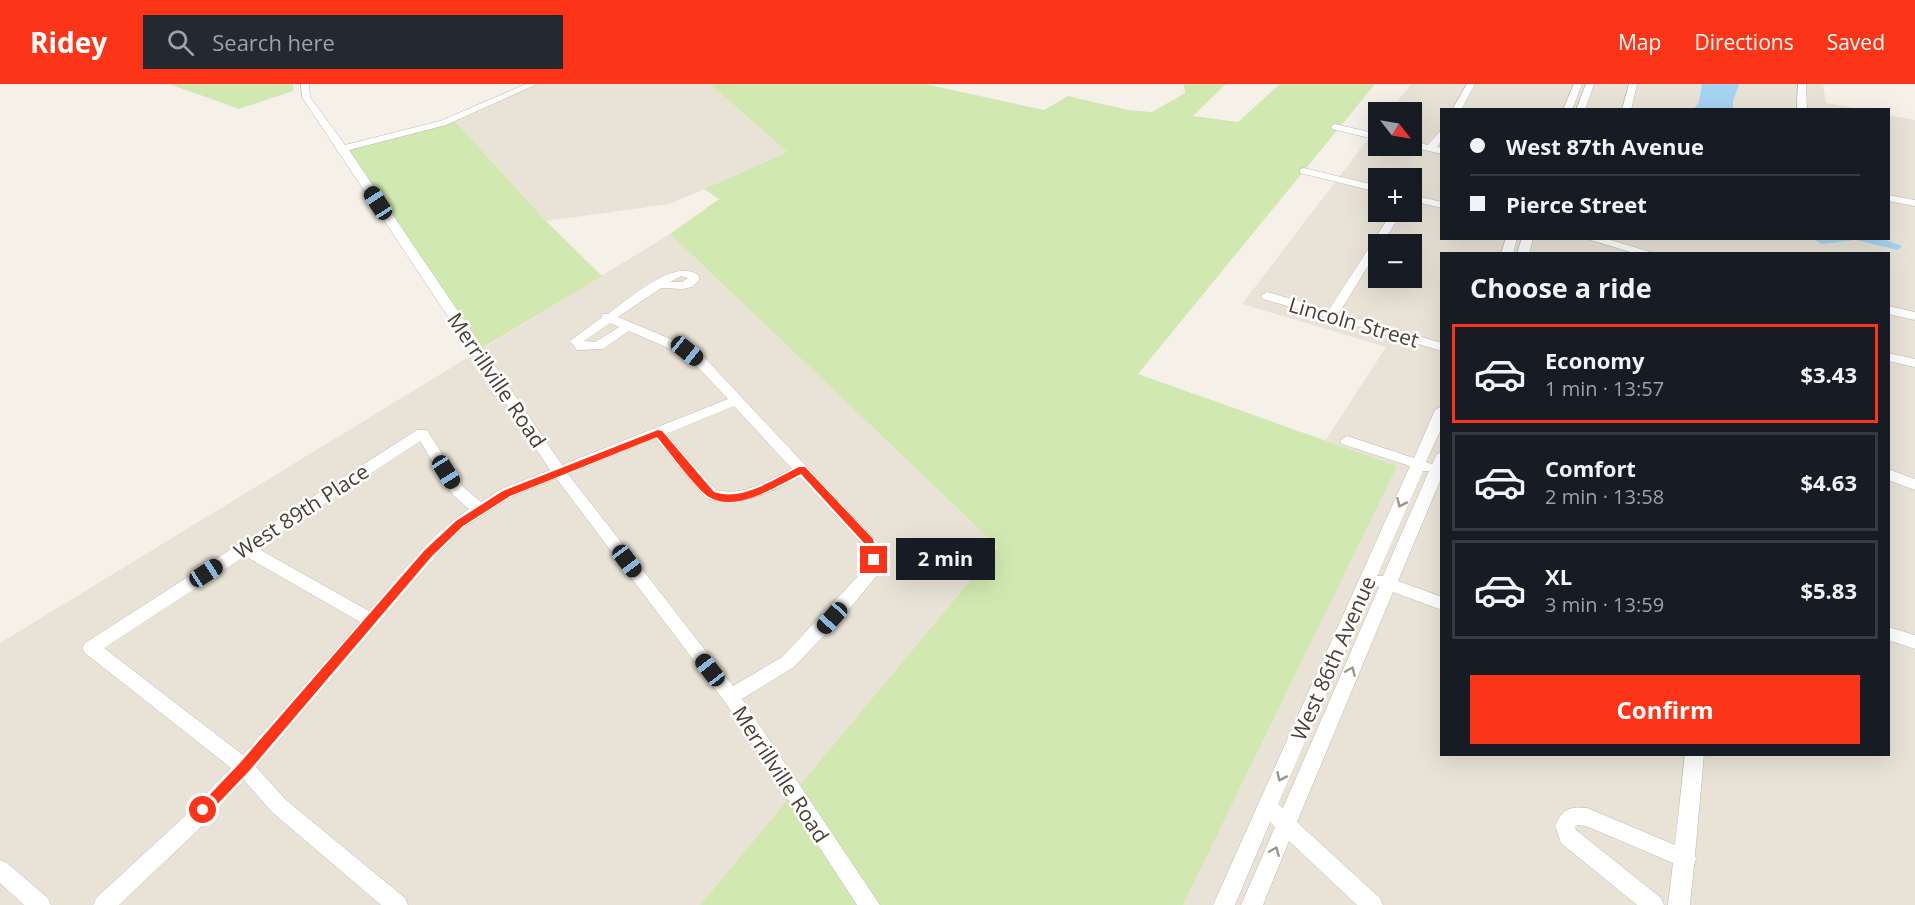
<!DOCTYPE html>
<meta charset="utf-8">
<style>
:root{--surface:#171b24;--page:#242831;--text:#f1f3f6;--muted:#9ea1a6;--line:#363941;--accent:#fd3518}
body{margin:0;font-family:"Open Sans",sans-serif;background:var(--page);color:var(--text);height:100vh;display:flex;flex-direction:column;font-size:22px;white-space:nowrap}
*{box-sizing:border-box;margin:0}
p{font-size:20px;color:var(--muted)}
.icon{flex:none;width:33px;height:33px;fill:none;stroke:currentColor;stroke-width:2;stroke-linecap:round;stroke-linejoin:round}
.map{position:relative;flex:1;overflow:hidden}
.details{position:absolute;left:1440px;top:168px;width:450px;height:504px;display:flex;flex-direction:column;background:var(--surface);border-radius:0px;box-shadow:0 6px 24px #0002}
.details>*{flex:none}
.top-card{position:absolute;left:1440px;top:24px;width:450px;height:132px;border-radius:0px;box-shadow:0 6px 24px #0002;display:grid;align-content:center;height:132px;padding:0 30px;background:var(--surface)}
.needle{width:39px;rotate:121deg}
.tools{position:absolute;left:1368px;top:18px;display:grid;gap:12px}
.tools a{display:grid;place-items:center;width:54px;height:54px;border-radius:0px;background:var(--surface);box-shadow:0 6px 24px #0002;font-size:30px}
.end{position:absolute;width:27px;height:27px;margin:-14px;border:8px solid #fd3518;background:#fff;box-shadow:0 0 0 3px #fff}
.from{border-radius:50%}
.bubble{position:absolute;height:42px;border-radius:0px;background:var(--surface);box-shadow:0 6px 24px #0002;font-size:20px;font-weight:700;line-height:42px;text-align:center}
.car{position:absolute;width:18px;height:36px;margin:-18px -9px;border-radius:8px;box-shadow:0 0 4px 2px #0007;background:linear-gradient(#222 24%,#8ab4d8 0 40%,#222 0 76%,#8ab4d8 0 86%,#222 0)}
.top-card b{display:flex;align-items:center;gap:21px;height:57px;font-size:22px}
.top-card b+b{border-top:2px solid var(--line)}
.top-card i{width:15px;height:15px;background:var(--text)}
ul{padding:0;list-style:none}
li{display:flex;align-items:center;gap:18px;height:99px;margin:0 12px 9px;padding:0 18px;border:3px solid var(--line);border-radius:0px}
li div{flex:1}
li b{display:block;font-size:22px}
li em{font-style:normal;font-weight:700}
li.active{border-color:var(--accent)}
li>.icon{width:54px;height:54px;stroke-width:1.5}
h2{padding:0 30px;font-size:27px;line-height:72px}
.cta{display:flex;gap:12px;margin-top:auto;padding:12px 30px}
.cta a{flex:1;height:69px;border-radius:0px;background:var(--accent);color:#fff;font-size:24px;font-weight:700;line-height:69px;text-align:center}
header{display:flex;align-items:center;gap:36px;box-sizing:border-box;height:84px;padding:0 30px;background:var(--accent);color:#fff}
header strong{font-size:28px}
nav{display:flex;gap:33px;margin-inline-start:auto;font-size:21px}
.search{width:420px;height:54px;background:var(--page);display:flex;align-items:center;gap:15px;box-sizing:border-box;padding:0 21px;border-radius:0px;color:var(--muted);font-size:22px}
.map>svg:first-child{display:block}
.residential{fill:#e9e3d7;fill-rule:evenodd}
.green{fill:#d1e9b1}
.water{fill:#a5d4f2}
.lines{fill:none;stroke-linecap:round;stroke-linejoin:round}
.minor-casing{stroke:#c0b8ab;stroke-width:1}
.minor{fill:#fff;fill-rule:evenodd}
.oneway{stroke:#9a9691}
.route{fill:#fd3518}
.labels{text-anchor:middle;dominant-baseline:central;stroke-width:5;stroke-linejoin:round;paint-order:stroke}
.street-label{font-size:21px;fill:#484137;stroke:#fff}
</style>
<header>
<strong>Ridey</strong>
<div class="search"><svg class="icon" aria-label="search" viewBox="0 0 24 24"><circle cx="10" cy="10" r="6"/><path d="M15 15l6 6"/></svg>Search here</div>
<nav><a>Map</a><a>Directions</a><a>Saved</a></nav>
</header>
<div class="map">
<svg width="1915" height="821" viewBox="0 0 1915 821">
<rect width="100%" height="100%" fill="#f5f1e9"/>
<!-- residential -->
<g class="residential">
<path d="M537 0H710L787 68 670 120 546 137 453 35Z"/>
<path d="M1411 0H1823L1826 19 1860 25 1442 26V154H1888L1889 31 1915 36V821H1183L1396 382 1325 357 1386 263 1242 220 1378 42V62H1412V28H1389ZM1378 94H1412V128H1378ZM1378 160H1412V194H1378ZM1442 170H1888V670H1442Z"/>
<path d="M670 150 998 463 700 821H0V559Z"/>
</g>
<!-- green -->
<g class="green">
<path d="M169 0H293V7L239 25Z"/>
<path d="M710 0H925L1044 26 1068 12 1128 26 1152 28 1185 9 1184 0H1226L1193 32 1238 38 1280 0H1375L1138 290 1397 382 1183 821H700L998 463 670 150 719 115 704 105 787 68Z"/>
<path d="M453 35 546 137 602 192 477 267 343 65Z"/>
</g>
<!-- water -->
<g class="water">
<path d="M1702 0H1739L1733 17V25H1694L1699 18Z"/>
<path d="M1813 155H1883L1902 162 1898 166 1856 156 1822 160Z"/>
</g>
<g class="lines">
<!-- minor casing -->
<g class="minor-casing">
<g id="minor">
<path d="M301 0H309L310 13 345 61 440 37 526 0H537L446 41 349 66 562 381 728 315 693 278 682 270 629 247 603 265 577 266 570 257 601 234 603 230H608C628 216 676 172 699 192V196L692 203 683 205 661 204 618 233 692 264 703 272 877 458 882 476 879 489 851 523 794 583 742 615 880 821H857L725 618 556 394 511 413 464 443 434 474 256 683 286 716 405 814 408 821H381L272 728 244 696 198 746 119 821H93L96 814 184 733 231 684 85 569 82 564 85 559 417 346H427L463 403 481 418 501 405 550 386 302 13ZM681 192 688 194 682 198H670ZM610 239 619 243 595 258 584 257ZM734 322 792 385C768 396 744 413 716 406L666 350ZM655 354 706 414C741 424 768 409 800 393L862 460 866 476 863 487 782 573 733 602 568 390ZM420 357 453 411 469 425C430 450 400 492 369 527L257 464ZM245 472 360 538 243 671 104 564Z"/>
<path d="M1467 0H1475L1461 26H1452Z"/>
<path d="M1574 0H1582L1572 26H1563Z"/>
<path d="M1586 0H1594L1585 26H1576Z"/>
<path d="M1629 0H1637L1631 26H1622Z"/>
<path d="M1798 0H1806L1807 26H1797Z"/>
<path d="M1335 40 1378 50V56L1332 45V41Z"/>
<path d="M1442 45V56L1437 63 1442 64V70L1408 62H1412V57L1428 61Z"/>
<path d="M1304 84 1378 102V108L1300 89V85Z"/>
<path d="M1412 111 1442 118V124L1412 117Z"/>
<path d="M1888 111 1915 116V122L1888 117Z"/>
<path d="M1392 128H1402L1382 160H1378V166L1339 229 1442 259V267L1263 215 1261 212 1267 208 1329 226Z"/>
<path d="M1506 154H1517L1513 170H1501Z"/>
<path d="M1522 154H1533L1529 170H1517Z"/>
<path d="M1584 154H1604L1657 170H1637Z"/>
<path d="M1888 222 1915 228V236L1888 230Z"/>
<path d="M1888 269 1915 275V283L1888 277Z"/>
<path d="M1442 322V343L1426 378 1432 380 1437 370 1442 368V392L1398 497 1442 513V526L1393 508 1297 738 1380 814 1383 821H1357L1289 757 1263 821H1241L1275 743 1270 738 1235 821H1213L1410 382 1342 360 1340 357 1347 352 1414 374 1435 326ZM1423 387H1429L1383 492H1377ZM1374 500 1379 503 1283 724 1278 720Z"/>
<path d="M1888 385 1915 395V406L1888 396Z"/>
<path d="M1888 543 1915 551V565L1888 556Z"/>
<path d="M1685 670H1704L1695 771 1696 775 1694 781 1690 821H1668L1673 779 1586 742 1577 741 1575 743 1576 746 1661 814 1664 821H1637L1561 759 1555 742C1563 725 1569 722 1587 724L1675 761Z"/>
<path d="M0 776 7 779 48 814 51 821H24L0 799Z"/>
</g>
</g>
<!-- minor -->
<use href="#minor" class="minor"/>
</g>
<!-- one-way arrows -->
<defs><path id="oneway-chevron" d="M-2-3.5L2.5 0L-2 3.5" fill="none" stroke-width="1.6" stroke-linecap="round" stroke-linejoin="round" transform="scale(1.5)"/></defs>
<g class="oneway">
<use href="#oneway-chevron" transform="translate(1401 419) rotate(114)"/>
<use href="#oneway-chevron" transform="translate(1351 587) rotate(-67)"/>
<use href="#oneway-chevron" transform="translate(1281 693) rotate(114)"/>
<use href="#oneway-chevron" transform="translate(1275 767) rotate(-67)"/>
</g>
<!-- route -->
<path class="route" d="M658 346 662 347 714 408C742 418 774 395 799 383H805L873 455 879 476 878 478H870L864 459 801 390C776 402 737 429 709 413 698 407 667 365 657 353L510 412 463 442 432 472 249 687 208 730H199L197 726 199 722 240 679 424 467 456 437 503 407Z"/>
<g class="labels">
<!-- street labels -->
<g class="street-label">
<text transform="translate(1354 238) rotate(16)">Lincoln Street</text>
<text transform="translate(497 296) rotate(56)">Merrillville Road</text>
<text transform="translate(301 427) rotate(-33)">West 89th Place</text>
<text transform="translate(1333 574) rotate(-66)">West 86th Avenue</text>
<text transform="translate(781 690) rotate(57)">Merrillville Road</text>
</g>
</g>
</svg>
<div class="tools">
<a><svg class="needle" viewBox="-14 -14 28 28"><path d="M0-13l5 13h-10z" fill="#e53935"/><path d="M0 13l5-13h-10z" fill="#9ea1a6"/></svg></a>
<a>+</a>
<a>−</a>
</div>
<i class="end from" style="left:203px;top:726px"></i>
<i class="end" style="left:874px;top:476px"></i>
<div class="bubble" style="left:896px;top:454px;width:99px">2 min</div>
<i class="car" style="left:378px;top:119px;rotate:327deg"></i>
<i class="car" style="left:687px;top:267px;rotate:129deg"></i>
<i class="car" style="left:446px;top:388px;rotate:148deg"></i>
<i class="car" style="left:627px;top:477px;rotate:143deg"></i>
<i class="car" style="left:206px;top:489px;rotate:57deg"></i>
<i class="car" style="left:832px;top:534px;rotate:222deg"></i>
<i class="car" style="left:710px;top:586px;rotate:322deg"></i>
<div class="top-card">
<b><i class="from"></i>West 87th Avenue</b>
<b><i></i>Pierce Street</b>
</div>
<section class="details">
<h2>Choose a ride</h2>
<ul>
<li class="active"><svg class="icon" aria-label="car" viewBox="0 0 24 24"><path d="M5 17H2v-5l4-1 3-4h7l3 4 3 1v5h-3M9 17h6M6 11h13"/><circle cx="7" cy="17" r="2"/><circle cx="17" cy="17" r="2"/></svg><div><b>Economy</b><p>1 min · 13:57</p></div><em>$3.43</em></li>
<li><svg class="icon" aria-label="car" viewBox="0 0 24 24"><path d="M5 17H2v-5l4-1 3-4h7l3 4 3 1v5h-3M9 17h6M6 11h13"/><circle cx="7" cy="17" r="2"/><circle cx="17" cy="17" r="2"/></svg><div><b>Comfort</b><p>2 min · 13:58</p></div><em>$4.63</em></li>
<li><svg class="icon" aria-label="car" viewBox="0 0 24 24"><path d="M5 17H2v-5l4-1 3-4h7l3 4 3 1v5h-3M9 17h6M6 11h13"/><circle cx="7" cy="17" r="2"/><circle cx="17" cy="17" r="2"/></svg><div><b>XL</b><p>3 min · 13:59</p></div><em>$5.83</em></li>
</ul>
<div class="cta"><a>Confirm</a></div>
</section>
</div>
